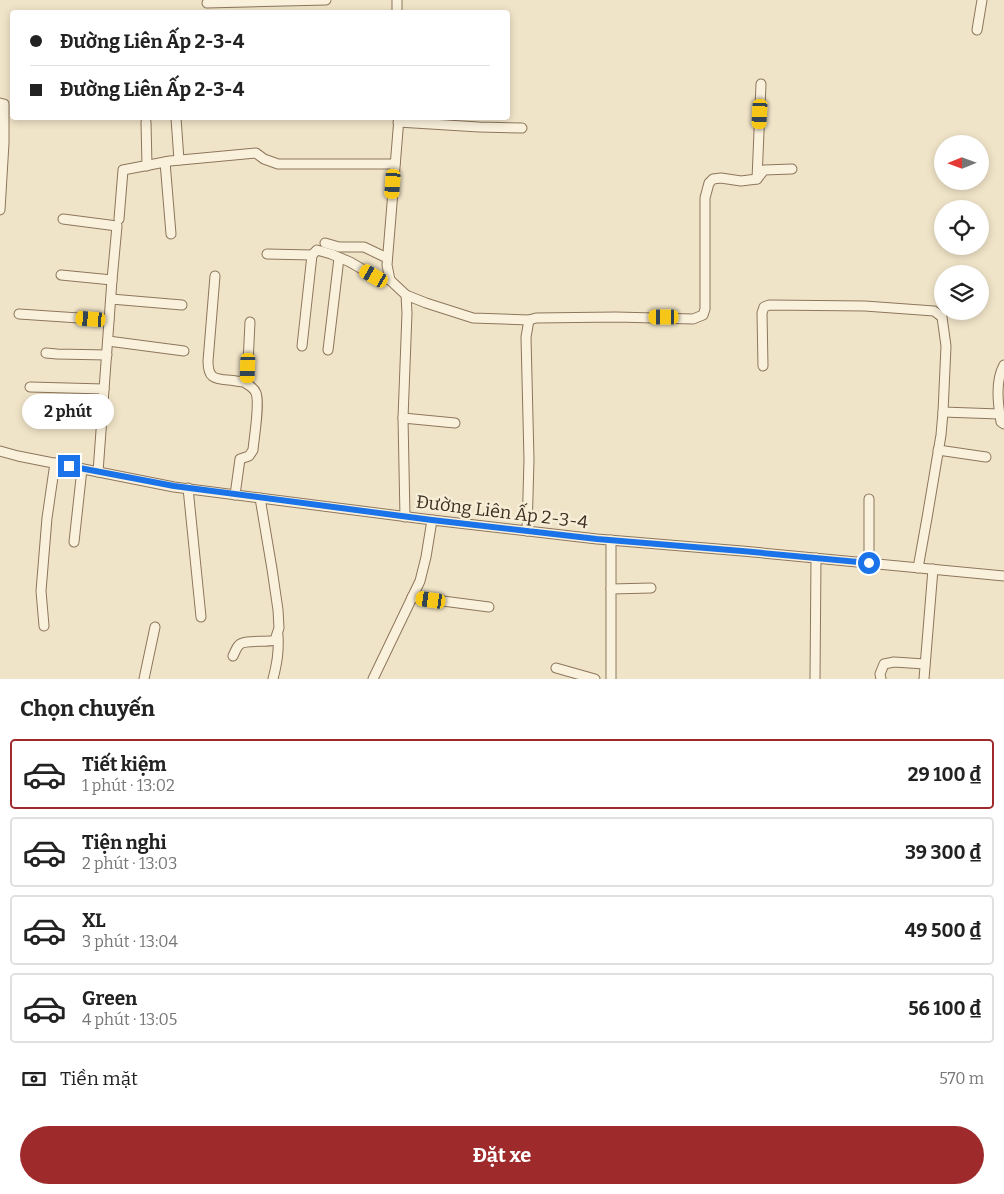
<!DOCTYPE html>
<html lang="vi">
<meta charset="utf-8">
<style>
:root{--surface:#fff;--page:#f6f6f6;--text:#222;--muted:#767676;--line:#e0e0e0;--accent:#9e2a2b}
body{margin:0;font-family:Bitter,serif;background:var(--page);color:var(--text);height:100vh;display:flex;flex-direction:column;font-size:19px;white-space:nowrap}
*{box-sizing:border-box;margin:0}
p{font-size:16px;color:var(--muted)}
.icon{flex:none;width:28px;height:28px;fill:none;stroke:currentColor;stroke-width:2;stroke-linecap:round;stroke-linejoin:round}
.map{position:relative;height:679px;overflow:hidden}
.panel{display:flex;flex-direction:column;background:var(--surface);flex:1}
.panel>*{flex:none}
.banner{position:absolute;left:10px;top:10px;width:500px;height:110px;border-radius:5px;box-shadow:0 2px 8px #0003;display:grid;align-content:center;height:110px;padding:0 20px;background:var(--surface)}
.needle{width:32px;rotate:269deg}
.tools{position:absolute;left:934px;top:135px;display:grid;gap:10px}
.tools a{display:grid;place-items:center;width:55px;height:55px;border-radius:50%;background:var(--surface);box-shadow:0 2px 8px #0003;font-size:25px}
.end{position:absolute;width:22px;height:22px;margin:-11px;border:6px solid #1a73e8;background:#fff;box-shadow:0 0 0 2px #fff}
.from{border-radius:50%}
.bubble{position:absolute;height:35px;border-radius:18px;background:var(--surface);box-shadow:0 2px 8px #0003;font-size:16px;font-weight:700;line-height:35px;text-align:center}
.car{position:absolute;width:15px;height:30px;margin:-15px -8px;border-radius:6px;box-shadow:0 0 4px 1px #0007;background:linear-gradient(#f5c518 24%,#345 0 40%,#f5c518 0 76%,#345 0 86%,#f5c518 0)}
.banner b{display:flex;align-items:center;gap:18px;height:48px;font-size:19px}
.banner b+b{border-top:1px solid var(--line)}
.banner i{width:12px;height:12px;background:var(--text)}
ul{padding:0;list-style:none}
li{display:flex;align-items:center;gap:15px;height:70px;margin:0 10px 8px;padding:0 10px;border:2px solid var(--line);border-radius:5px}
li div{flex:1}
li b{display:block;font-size:19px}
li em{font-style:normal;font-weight:700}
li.active{border-color:var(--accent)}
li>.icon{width:45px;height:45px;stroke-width:1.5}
h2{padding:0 20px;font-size:22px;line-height:60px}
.pay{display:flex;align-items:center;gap:12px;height:55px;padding:0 20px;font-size:19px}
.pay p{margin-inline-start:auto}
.primary-button{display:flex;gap:10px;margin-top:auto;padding:10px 20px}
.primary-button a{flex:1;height:58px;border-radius:30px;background:var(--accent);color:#fff;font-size:20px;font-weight:700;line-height:58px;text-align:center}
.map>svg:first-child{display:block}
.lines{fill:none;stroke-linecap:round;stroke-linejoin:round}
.minor-casing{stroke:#8d765c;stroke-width:11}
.minor{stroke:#faf1dc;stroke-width:9}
.route{stroke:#1a73e8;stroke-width:6}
.labels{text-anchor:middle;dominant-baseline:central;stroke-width:5;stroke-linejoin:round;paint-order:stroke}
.street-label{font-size:18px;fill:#3d2e20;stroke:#f7eed8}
</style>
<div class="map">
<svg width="1004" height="679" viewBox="0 0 1004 679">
<rect width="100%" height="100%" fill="#f0e4c8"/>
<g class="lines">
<!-- minor casing -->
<g class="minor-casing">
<g id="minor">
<path d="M397 0V12"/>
<path d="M207 3 326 0"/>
<path d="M977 30 982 0"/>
<path d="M0 103 4 104V143L0 210"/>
<path d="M176 118 179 160"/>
<path d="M399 118 387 265 390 280 406 295 407 313 403 418 405 517"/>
<path d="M146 122 147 166"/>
<path d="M398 122 479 127 522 128"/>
<path d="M165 162 171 234"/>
<path d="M757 179 761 84"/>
<path d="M63 219 117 226 112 280 98 472"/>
<path d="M119 219 123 170 170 161 256 153 264 159 278 164H395"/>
<path d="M325 243 339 247H364L387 258"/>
<path d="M267 254 312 255 317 250 331 254 350 262 374 276 390 280"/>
<path d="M61 275 112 280"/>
<path d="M215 276 208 361C208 377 213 379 228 380 233 380 239 382 244 382 249 385 254 388 256 393 260 403 254 438 253 450L249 456 240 459 235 495"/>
<path d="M406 295 426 303 473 318 529 320 536 318 616 317 693 319 703 315 705 309V198L709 183 713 179 721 178 741 181 757 179 764 170 792 169"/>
<path d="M111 299 182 305"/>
<path d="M19 314 109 320"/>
<path d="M108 341 184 351"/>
<path d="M302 346 312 255"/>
<path d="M328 350 339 258"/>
<path d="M46 353 57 354 107 355"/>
<path d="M1004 365C995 381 998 404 1001 422L1004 424"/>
<path d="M763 366 762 313 764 307 769 305 865 306 934 311 942 317 946 346 943 412 941 435 927 518 918 568"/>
<path d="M247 384 250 322"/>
<path d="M30 387 104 389"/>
<path d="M943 412 999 414"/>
<path d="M403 418 455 423"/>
<path d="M938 450 986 457"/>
<path d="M0 451 18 456 174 487 432 520 597 539 742 551 1004 576"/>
<path d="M188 488 201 617"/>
<path d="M869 499V563"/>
<path d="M527 531 529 460 526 337 529 320"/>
<path d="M611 540V679"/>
<path d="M74 542 82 469"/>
<path d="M611 589 651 588"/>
<path d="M412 597 489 607"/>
<path d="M44 626 41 591 47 518 55 463"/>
<path d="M233 656C235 652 236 648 239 645 244 639 266 643 275 640L279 628 278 610 272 569 260 498"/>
<path d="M556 668 595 679"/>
<path d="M144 679 155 627"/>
<path d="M273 679C277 663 279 652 278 635"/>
<path d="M373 679 420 581 426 557 432 520"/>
<path d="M815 679 816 558"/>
<path d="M881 679 880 674 884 664 894 662 925 664"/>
<path d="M924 679 933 569"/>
</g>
</g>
<!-- minor -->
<use href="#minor" class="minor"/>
</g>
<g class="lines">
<!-- route -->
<path class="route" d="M69 466 174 486 432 520 597 539 742 551 869 563"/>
</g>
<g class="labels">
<!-- street labels -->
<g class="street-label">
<text transform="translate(502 512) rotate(7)">Đường Liên Ấp 2-3-4</text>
</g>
</g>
</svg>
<div class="tools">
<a><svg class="needle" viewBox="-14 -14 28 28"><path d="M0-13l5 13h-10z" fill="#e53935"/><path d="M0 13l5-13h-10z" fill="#767676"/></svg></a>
<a><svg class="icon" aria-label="locate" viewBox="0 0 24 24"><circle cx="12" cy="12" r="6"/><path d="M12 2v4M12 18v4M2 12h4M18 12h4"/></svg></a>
<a><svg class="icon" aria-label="layers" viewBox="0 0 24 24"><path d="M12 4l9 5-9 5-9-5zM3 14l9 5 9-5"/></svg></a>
</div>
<i class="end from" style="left:869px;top:563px"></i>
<i class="end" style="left:69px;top:466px"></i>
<div class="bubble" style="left:22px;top:394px;width:92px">2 phút</div>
<i class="car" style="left:760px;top:114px;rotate:183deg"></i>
<i class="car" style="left:393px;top:184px;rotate:184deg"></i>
<i class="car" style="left:374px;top:276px;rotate:300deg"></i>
<i class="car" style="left:664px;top:317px;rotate:270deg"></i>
<i class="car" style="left:91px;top:319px;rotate:274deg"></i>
<i class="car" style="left:248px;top:368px;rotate:182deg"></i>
<i class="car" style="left:431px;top:600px;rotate:278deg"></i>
<div class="banner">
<b><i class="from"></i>Đường Liên Ấp 2-3-4</b>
<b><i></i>Đường Liên Ấp 2-3-4</b>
</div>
</div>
<section class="panel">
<h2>Chọn chuyến</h2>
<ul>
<li class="active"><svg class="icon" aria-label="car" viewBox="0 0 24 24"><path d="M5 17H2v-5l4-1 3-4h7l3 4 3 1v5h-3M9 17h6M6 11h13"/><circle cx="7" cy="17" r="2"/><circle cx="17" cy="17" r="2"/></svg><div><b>Tiết kiệm</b><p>1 phút · 13:02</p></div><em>29 100 ₫</em></li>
<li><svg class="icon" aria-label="car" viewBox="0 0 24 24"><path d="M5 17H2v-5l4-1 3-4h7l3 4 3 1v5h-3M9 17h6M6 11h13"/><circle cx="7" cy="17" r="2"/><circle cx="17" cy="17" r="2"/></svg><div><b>Tiện nghi</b><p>2 phút · 13:03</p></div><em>39 300 ₫</em></li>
<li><svg class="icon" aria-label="car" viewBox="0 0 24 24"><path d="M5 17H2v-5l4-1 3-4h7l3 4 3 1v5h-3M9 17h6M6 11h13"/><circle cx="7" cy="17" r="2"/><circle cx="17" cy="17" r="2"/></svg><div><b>XL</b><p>3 phút · 13:04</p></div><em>49 500 ₫</em></li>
<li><svg class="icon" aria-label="car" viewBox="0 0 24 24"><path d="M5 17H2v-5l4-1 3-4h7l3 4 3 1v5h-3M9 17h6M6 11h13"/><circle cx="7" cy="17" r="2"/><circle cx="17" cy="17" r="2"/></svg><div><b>Green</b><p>4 phút · 13:05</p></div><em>56 100 ₫</em></li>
</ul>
<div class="pay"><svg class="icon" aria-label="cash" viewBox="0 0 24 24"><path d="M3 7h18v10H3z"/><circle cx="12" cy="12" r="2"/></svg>Tiền mặt<p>570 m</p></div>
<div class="primary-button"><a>Đặt xe</a></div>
</section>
